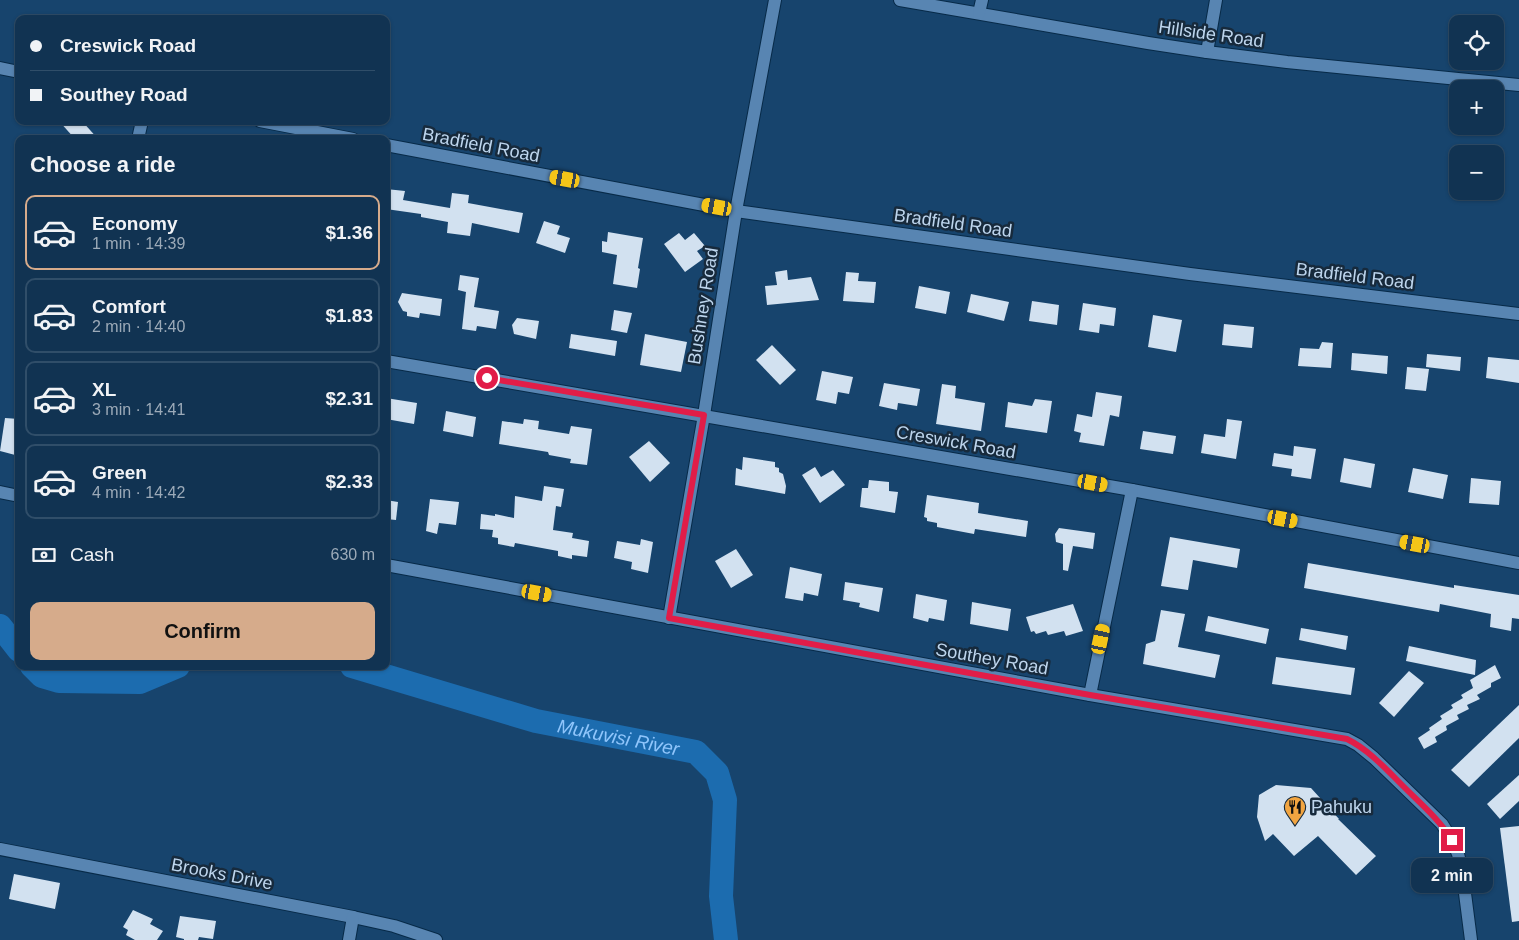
<!DOCTYPE html>
<meta charset="utf-8">
<style>
:root{--surface:#113352;--page:#1e3f5c;--text:#f1f3f6;--muted:#9caab8;--line:#304e69;--accent:#d6ab8b}
body{margin:0;font-family:Helvetica,sans-serif;background:var(--page);color:var(--text);height:100vh;display:flex;flex-direction:column;font-size:19px;white-space:nowrap}
*{box-sizing:border-box;margin:0}
p{font-size:16px;color:var(--muted)}
.icon{flex:none;width:28px;height:28px;fill:none;stroke:currentColor;stroke-width:2;stroke-linecap:round;stroke-linejoin:round}
.map{position:relative;flex:1;overflow:hidden}
.panel{position:absolute;left:15px;top:135px;width:375px;height:535px;display:flex;flex-direction:column;background:var(--surface);border-radius:10px;box-shadow:0 1px 4px #0004,0 0 0 1px var(--line)}
.panel>*{flex:none}
.top-card{position:absolute;left:15px;top:15px;width:375px;height:110px;border-radius:10px;box-shadow:0 1px 4px #0004,0 0 0 1px var(--line);display:grid;align-content:center;height:110px;padding:0 15px;background:var(--surface)}
.controls{position:absolute;left:1449px;top:15px;display:grid;gap:10px}
.controls a{display:grid;place-items:center;width:55px;height:55px;border-radius:10px;background:var(--surface);box-shadow:0 1px 4px #0004,0 0 0 1px var(--line);font-size:25px}
.end{position:absolute;width:22px;height:22px;margin:-11px;border:6px solid #e11d48;background:#fff;box-shadow:0 0 0 2px #fff}
.from{border-radius:50%}
.bubble{position:absolute;height:35px;border-radius:10px;background:var(--surface);box-shadow:0 1px 4px #0004,0 0 0 1px var(--line);font-size:16px;font-weight:800;line-height:35px;text-align:center}
.car{position:absolute;width:15px;height:30px;margin:-15px -8px;border-radius:6px;box-shadow:0 0 4px 1px #0007;background:linear-gradient(#f5c518 24%,#345 0 40%,#f5c518 0 76%,#345 0 86%,#f5c518 0)}
.top-card b{display:flex;align-items:center;gap:18px;height:48px;font-size:19px}
.top-card b+b{border-top:1px solid var(--line)}
.top-card i{width:12px;height:12px;background:var(--text)}
ul{padding:0;list-style:none}
li{display:flex;align-items:center;gap:15px;height:75px;margin:0 10px 8px;padding:0 5px;border:2px solid var(--line);border-radius:10px}
li div{flex:1}
li b{display:block;font-size:19px}
li em{font-style:normal;font-weight:800}
li.on{border-color:var(--accent)}
li>.icon{width:45px;height:45px;stroke-width:1.5}
h2{padding:0 15px;font-size:22px;line-height:60px}
.pay{display:flex;align-items:center;gap:12px;height:55px;padding:0 15px;font-size:19px}
.pay p{margin-inline-start:auto}
.action{display:flex;gap:10px;margin-top:auto;padding:10px 15px}
.action a{flex:1;height:58px;border-radius:10px;background:var(--accent);color:#111;font-size:20px;font-weight:800;line-height:58px;text-align:center}
.map>svg:first-child{display:block}
.lines{fill:none;stroke-linecap:round;stroke-linejoin:round}
.river{stroke:#1c6caf;stroke-width:24}
.building{fill:#d2e1f0}
.street-casing{stroke:#072a48;stroke-width:14}
.street{stroke:#5885b2;stroke-width:12}
.route{stroke:#e11d48;stroke-width:6}
.labels{text-anchor:middle;dominant-baseline:central;stroke-width:5;stroke-linejoin:round;paint-order:stroke}
.street-label{font-size:18px;fill:#bdd5ed;stroke:#172a3c}
.poi-label{font-size:18px;fill:#bdd5ed;stroke:#172a3c;text-anchor:start}
.water-label{font-size:19px;font-style:italic;fill:#8fc5fb;stroke:#172a3c}
</style>
<div class="map">
<svg width="1519" height="940" viewBox="0 0 1519 940">
<rect width="100%" height="100%" fill="#17446d"/>
<g class="lines">
<!-- river -->
<g class="river">
<path d="M0 626 19 650"/>
<path d="M32 666 42 676 59 681 140 682 178 666"/>
<path id="s1" d="M352 666 536 721 696 752 717 773 725 800 721 896 726 940"/>
</g>
</g>
<!-- building -->
<g class="building">
<path d="M59 121H82L98 139H75Z"/>
<path d="M386 189 405 191 403 200 450 208 452 193 469 195 468 203 523 213 519 233 472 223 470 236 447 233 448 222 421 217V214L386 209Z"/>
<path d="M544 221 560 226 557 234 570 238 565 253 536 243Z"/>
<path d="M608 232 643 238 638 268 640 269 637 288 613 284 617 255 602 252V241L607 242Z"/>
<path d="M679 233 685 240 694 233 705 246 697 251 703 259 685 272 664 244Z"/>
<path d="M787 270 788 280 811 277 819 300 767 305 765 286 777 285 775 272Z"/>
<path d="M846 272 859 273 858 281 876 282 874 303 843 301Z"/>
<path d="M460 275 479 278 474 307 499 311 496 329 477 326 476 331 462 329 466 292 458 290Z"/>
<path d="M919 286 950 292 946 314 915 308Z"/>
<path d="M402 293 442 299 440 316 420 313 419 318 407 316V312L403 311 398 302Z"/>
<path d="M971 294 1009 302 1004 321 967 312Z"/>
<path d="M1032 301 1059 305 1057 325 1029 321Z"/>
<path d="M1083 303 1116 308 1114 326 1100 324 1099 333 1079 330Z"/>
<path d="M614 310 632 313 627 333 611 330Z"/>
<path d="M1153 315 1182 320 1176 352 1148 347Z"/>
<path d="M517 318 539 321 536 339 514 334 512 325Z"/>
<path d="M1224 324 1254 327 1252 348 1222 345Z"/>
<path d="M571 334 617 341 615 356 569 348Z"/>
<path d="M645 334 687 342 681 372 640 365Z"/>
<path d="M1322 342 1333 343 1331 368 1298 366 1300 348 1319 349Z"/>
<path d="M772 345 796 370 780 385 756 360Z"/>
<path d="M1352 353 1388 356 1387 374 1351 370Z"/>
<path d="M1427 354 1461 357 1460 371 1426 367Z"/>
<path d="M1488 357 1519 360V383L1486 378Z"/>
<path d="M1407 367 1429 369 1426 391 1405 389Z"/>
<path d="M822 371 853 377 849 394 838 392 836 404 816 400Z"/>
<path d="M884 383 920 389 917 406 898 403 897 410 879 406Z"/>
<path d="M942 384 956 386 955 398 985 403 981 431 936 424Z"/>
<path d="M1096 392 1122 396 1119 417 1110 415 1104 446 1079 442 1081 433 1074 431 1077 414 1092 417Z"/>
<path d="M386 398 417 403 414 424 386 419Z"/>
<path d="M1035 399 1052 401 1047 433 1005 427 1008 402 1032 406Z"/>
<path d="M446 411 476 417 473 437 443 431Z"/>
<path d="M5 418 19 419V456L0 451Z"/>
<path d="M524 419 539 421 538 429 569 434 571 426 592 429 587 465 570 463 571 459 549 455 548 452 499 444 502 421 523 424Z"/>
<path d="M1227 419 1242 421 1236 459 1201 453 1204 434 1225 437Z"/>
<path d="M1143 431 1176 436 1173 454 1140 449Z"/>
<path d="M649 441 670 463 650 482 629 457Z"/>
<path d="M1294 446 1316 449 1311 479 1291 476 1292 469 1272 466 1274 453 1293 456Z"/>
<path d="M743 457 775 462V467L779 468V472L783 474 786 486 785 494 735 485 736 468 742 470Z"/>
<path d="M1344 458 1375 464 1371 488 1340 482Z"/>
<path d="M815 467 821 477 833 470 845 485 820 503 802 475Z"/>
<path d="M1413 468 1448 475 1443 499 1408 492Z"/>
<path d="M1471 478 1501 481 1499 505 1469 503Z"/>
<path d="M869 480 889 482V491L898 492 895 513 860 507 862 488H868Z"/>
<path d="M544 486 564 489 561 507 556 506 553 530 573 533 572 538 589 541 587 557 572 555V559L558 556V551L515 543 514 547 498 544V538L492 537 493 530 480 529 481 514 495 516V514L514 518 515 496 542 501Z"/>
<path d="M927 495 979 503 978 513 1028 521 1026 537 975 529 974 534 937 527V523L927 521V518L924 517Z"/>
<path d="M430 499 459 502 456 525 439 523 437 534 426 531Z"/>
<path d="M386 500 398 502 396 520 386 519Z"/>
<path d="M1059 528 1095 533 1093 549 1073 546 1068 571 1063 570V544L1056 542 1055 534Z"/>
<path d="M1170 537 1240 549 1237 568 1193 560 1188 590 1161 586Z"/>
<path d="M641 539 653 542 648 573 631 569 632 562 614 558 617 541 640 545Z"/>
<path d="M736 549 753 575 731 588 715 561Z"/>
<path d="M1308 563 1454 588V585L1519 595V619L1512 618 1511 631 1490 627 1491 614 1440 604 1439 612 1304 588Z"/>
<path d="M790 567 822 574 818 596 804 593 803 601 785 598Z"/>
<path d="M845 582 883 588 879 612 859 607 860 603 843 600Z"/>
<path d="M916 594 947 600 944 621 929 618 928 622 913 618Z"/>
<path d="M972 602 1011 609 1008 631 970 624Z"/>
<path d="M1073 604 1083 631 1066 636 1064 631 1048 635 1046 631 1036 634 1034 631 1031 632 1026 617Z"/>
<path d="M1161 610 1185 614 1178 647 1220 655 1215 678 1143 664 1146 644 1155 641Z"/>
<path d="M1208 616 1269 629 1266 644 1205 631Z"/>
<path d="M1301 628 1348 636 1346 650 1299 640Z"/>
<path d="M1409 646 1476 660 1475 675 1406 661Z"/>
<path d="M1276 657 1355 668 1351 695 1272 684Z"/>
<path d="M1495 665 1501 678 1491 683V687L1477 695 1480 699 1467 705 1469 709 1457 715 1459 719 1446 726 1447 730 1435 737 1437 742 1424 749 1418 738 1430 730 1429 728 1442 719 1440 716 1453 708 1451 705 1463 698 1461 695 1473 688 1470 680Z"/>
<path d="M1409 671 1424 683 1394 717 1379 703Z"/>
<path d="M1519 705V738L1469 787 1451 770Z"/>
<path d="M1519 775V801L1500 819 1487 804Z"/>
<path d="M1276 785 1311 788 1339 819H1338L1376 856 1356 875 1318 836 1294 856 1273 834 1265 841 1257 817 1259 795Z"/>
<path d="M1519 826V921L1512 922 1500 828Z"/>
<path d="M14 874 60 883 55 909 9 899Z"/>
<path d="M133 910 153 919 150 924 163 931 157 940H135L126 935 128 930 123 927Z"/>
<path d="M180 916 216 921 213 939 199 937 198 940H184V939L176 937Z"/>
</g>
<g class="lines">
<!-- street casing -->
<g class="street-casing">
<g id="street">
<path d="M900 0 1148 43 1207 52 1287 62 1519 85"/>
<path d="M979 13 982 0"/>
<path d="M1207 52 1216 0"/>
<path d="M0 68 19 72"/>
<path d="M260 121 353 139"/>
<path d="M138 139 142 121"/>
<path d="M386 145 736 211 1190 274 1519 314"/>
<path d="M386 361 1132 490 1519 563"/>
<path d="M0 492 19 496"/>
<path d="M386 565 1090 695 1347 739 1358 745 1374 758 1442 824 1452 840 1458 854 1462 870 1471 940"/>
<path d="M669 618 704 415 736 211 775 0"/>
<path d="M1090 695 1132 490"/>
<path d="M0 849 353 917 394 926 436 940"/>
<path d="M349 940 353 917"/>
</g>
</g>
<!-- street -->
<use href="#street" class="street"/>
</g>
<g class="lines">
<!-- route -->
<path class="route" d="M487 378 704 415 669 618 1090 695 1347 739C1369 750 1385 768 1403 786 1420 803 1439 819 1452 840"/>
</g>
<!-- icons -->
<defs>
<g id="restaurant-pin" transform="scale(1.125)"><path d="M0 17L-7.5 6A9.5 9.5 0 1 1 7.5 6Z" fill="#f2a541" stroke="#172a3c"/><path d="M-5-6h1v4h1v-4h1v4h1v-4h1v5L-1.5 .5V6h-2V.5L-5-1ZM5-6V6H3V1.5H1.5Q1.5-4 5-6Z" fill="#111"/></g>
</defs>
<g fill-rule="evenodd">
<use href="#restaurant-pin" x="1295" y="807"/>
</g>
<g class="labels">
<!-- street labels -->
<g class="street-label">
<text transform="translate(1211 34) rotate(8)">Hillside Road</text>
<text transform="translate(481 145) rotate(11)">Bradfield Road</text>
<text transform="translate(953 223) rotate(8)">Bradfield Road</text>
<text transform="translate(1355 276) rotate(7)">Bradfield Road</text>
<text transform="translate(703 306) rotate(-81)">Bushney Road</text>
<text transform="translate(956 442) rotate(10)">Creswick Road</text>
<text transform="translate(992 659) rotate(10)">Southey Road</text>
<text transform="translate(222 874) rotate(11)">Brooks Drive</text>
</g>
<!-- poi labels -->
<g class="poi-label">
<text x="1311" y="807">Pahuku</text>
</g>
<!-- water labels -->
<g class="water-label">
<text stroke="none"><textPath href="#s1" startOffset="276">Mukuvisi River</textPath></text>
</g>
</g>
</svg>
<div class="controls">
<a><svg class="icon" aria-label="locate" viewBox="0 0 24 24"><circle cx="12" cy="12" r="6"/><path d="M12 2v4M12 18v4M2 12h4M18 12h4"/></svg></a>
<a>+</a>
<a>−</a>
</div>
<i class="end from" style="left:487px;top:378px"></i>
<i class="end" style="left:1452px;top:840px"></i>
<div class="bubble" style="left:1411px;top:858px;width:82px">2 min</div>
<i class="car" style="left:565px;top:179px;rotate:280deg"></i>
<i class="car" style="left:717px;top:207px;rotate:280deg"></i>
<i class="car" style="left:1093px;top:483px;rotate:100deg"></i>
<i class="car" style="left:1283px;top:519px;rotate:101deg"></i>
<i class="car" style="left:1415px;top:544px;rotate:281deg"></i>
<i class="car" style="left:537px;top:593px;rotate:100deg"></i>
<i class="car" style="left:1101px;top:639px;rotate:12deg"></i>
<div class="top-card">
<b><i class="from"></i>Creswick Road</b>
<b><i></i>Southey Road</b>
</div>
<section class="panel">
<h2>Choose a ride</h2>
<ul>
<li class="on"><svg class="icon" aria-label="car" viewBox="0 0 24 24"><path d="M5 17H2v-5l4-1 3-4h7l3 4 3 1v5h-3M9 17h6M6 11h13"/><circle cx="7" cy="17" r="2"/><circle cx="17" cy="17" r="2"/></svg><div><b>Economy</b><p>1 min · 14:39</p></div><em>$1.36</em></li>
<li><svg class="icon" aria-label="car" viewBox="0 0 24 24"><path d="M5 17H2v-5l4-1 3-4h7l3 4 3 1v5h-3M9 17h6M6 11h13"/><circle cx="7" cy="17" r="2"/><circle cx="17" cy="17" r="2"/></svg><div><b>Comfort</b><p>2 min · 14:40</p></div><em>$1.83</em></li>
<li><svg class="icon" aria-label="car" viewBox="0 0 24 24"><path d="M5 17H2v-5l4-1 3-4h7l3 4 3 1v5h-3M9 17h6M6 11h13"/><circle cx="7" cy="17" r="2"/><circle cx="17" cy="17" r="2"/></svg><div><b>XL</b><p>3 min · 14:41</p></div><em>$2.31</em></li>
<li><svg class="icon" aria-label="car" viewBox="0 0 24 24"><path d="M5 17H2v-5l4-1 3-4h7l3 4 3 1v5h-3M9 17h6M6 11h13"/><circle cx="7" cy="17" r="2"/><circle cx="17" cy="17" r="2"/></svg><div><b>Green</b><p>4 min · 14:42</p></div><em>$2.33</em></li>
</ul>
<div class="pay"><svg class="icon" aria-label="cash" viewBox="0 0 24 24"><path d="M3 7h18v10H3z"/><circle cx="12" cy="12" r="2"/></svg>Cash<p>630 m</p></div>
<div class="action"><a>Confirm</a></div>
</section>
</div>
